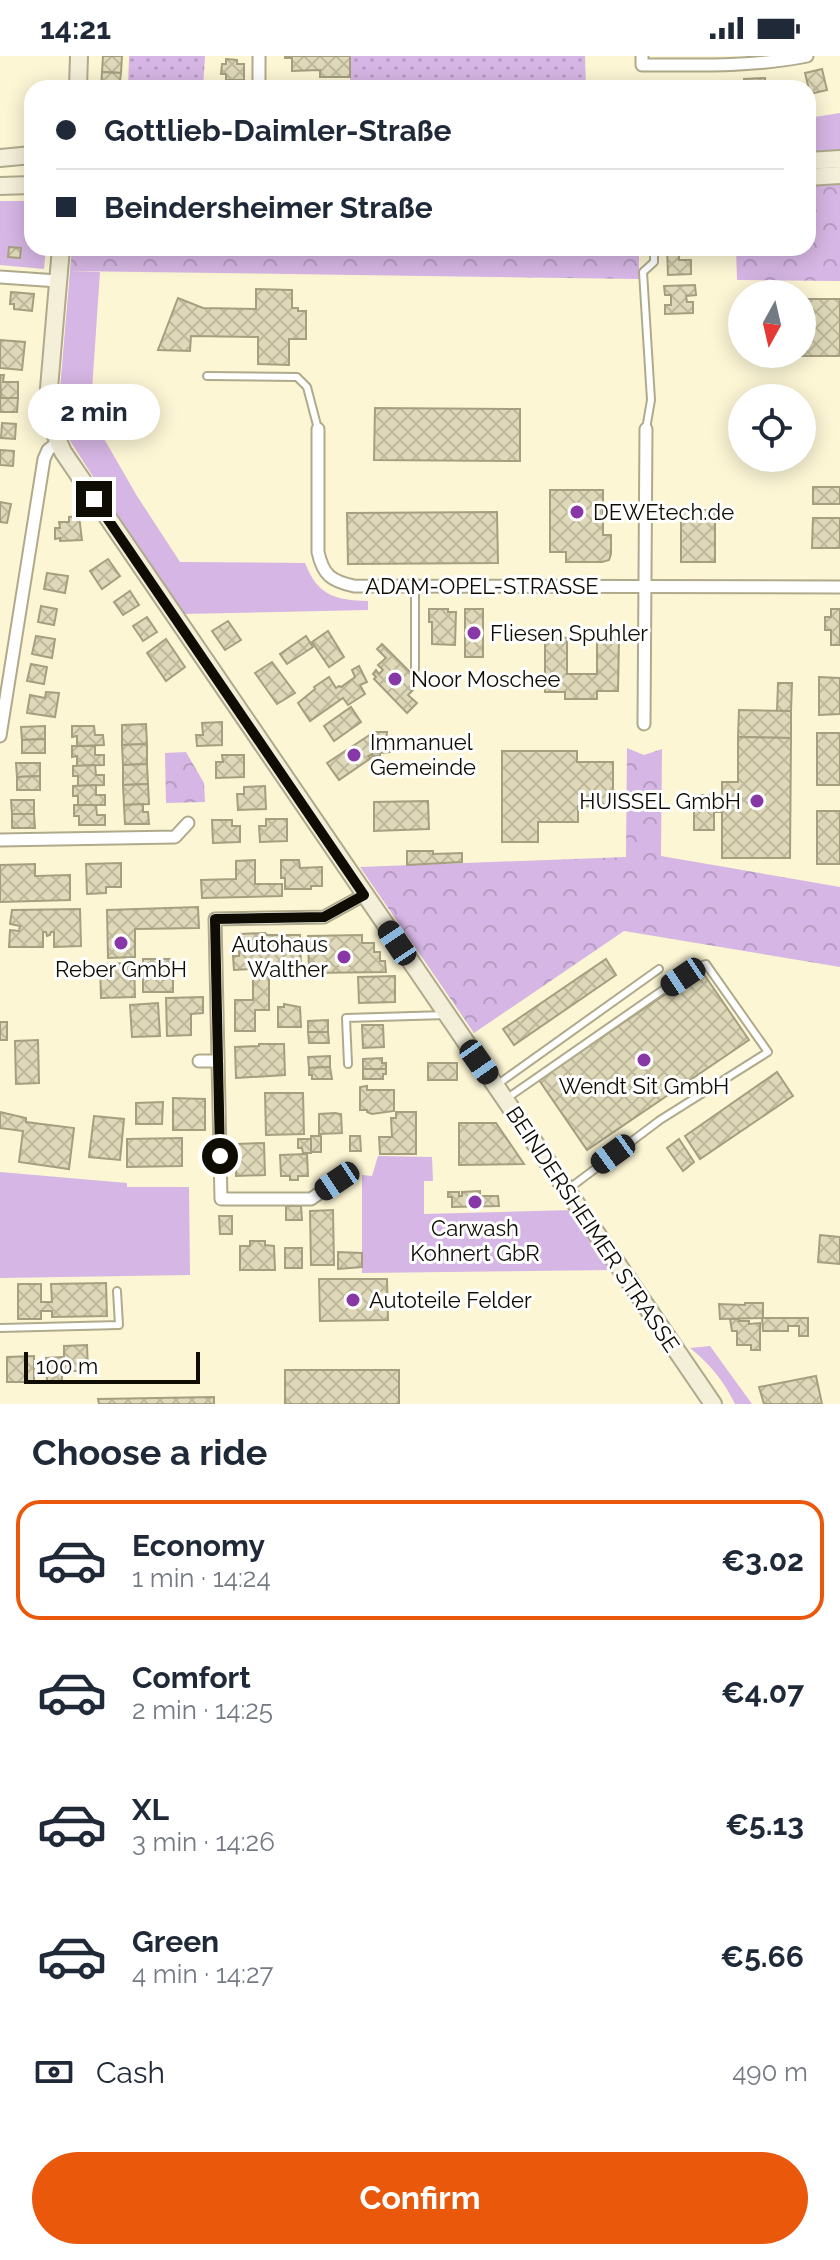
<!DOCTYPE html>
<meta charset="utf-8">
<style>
:root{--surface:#fff;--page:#f6f6f7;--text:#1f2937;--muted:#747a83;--line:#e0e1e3;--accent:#ea580c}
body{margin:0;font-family:Raleway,sans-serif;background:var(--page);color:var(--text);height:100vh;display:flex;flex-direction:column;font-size:30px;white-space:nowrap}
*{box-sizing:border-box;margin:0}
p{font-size:26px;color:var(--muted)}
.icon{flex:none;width:44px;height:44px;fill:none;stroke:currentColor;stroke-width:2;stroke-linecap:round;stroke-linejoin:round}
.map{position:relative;height:1348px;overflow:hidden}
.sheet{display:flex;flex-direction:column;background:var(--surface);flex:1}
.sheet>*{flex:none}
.top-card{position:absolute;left:24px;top:24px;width:792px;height:176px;border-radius:24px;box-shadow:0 4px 20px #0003;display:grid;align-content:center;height:176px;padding:0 32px;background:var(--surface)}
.needle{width:52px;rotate:188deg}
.buttons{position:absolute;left:728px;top:224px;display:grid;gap:16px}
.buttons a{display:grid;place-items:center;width:88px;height:88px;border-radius:50%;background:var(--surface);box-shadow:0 4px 20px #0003;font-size:40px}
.scale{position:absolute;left:24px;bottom:20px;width:176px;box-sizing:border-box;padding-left:8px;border:4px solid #0f0d03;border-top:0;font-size:22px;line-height:28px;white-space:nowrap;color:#0f0d03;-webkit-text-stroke:6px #fff;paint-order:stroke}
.end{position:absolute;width:36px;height:36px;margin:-18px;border:10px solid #0f0d03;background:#fff;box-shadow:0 0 0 4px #fff}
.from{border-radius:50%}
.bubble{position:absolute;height:56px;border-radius:28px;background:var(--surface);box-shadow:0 4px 20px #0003;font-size:26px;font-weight:700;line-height:56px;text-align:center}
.car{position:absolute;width:24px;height:48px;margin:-24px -12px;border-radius:10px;box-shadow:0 0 6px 2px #0007;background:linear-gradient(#222 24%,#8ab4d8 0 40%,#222 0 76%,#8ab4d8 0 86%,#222 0)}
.top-card b{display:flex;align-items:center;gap:28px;height:76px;font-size:30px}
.top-card b+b{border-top:2px solid var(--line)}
.top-card i{width:20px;height:20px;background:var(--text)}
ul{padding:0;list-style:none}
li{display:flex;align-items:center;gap:24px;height:120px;margin:0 16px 12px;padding:0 16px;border:4px solid transparent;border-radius:24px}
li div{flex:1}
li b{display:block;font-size:30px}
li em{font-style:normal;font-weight:700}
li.current{border-color:var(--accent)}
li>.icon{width:72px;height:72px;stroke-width:1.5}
h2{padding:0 32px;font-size:36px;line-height:96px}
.pay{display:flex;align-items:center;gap:20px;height:88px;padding:0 32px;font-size:30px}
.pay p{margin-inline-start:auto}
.button{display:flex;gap:16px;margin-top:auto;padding:16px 32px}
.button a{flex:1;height:92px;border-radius:48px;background:var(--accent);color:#fff;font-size:32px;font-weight:700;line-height:92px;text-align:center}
.status{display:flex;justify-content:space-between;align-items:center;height:56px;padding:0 40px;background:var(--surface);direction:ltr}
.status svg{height:22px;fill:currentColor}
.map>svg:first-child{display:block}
.grass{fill:#d6b6e4}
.park{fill:url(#park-crowns)}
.garden{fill:url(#garden-dots)}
.building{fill:url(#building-cross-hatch);stroke:#a59f80;stroke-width:2}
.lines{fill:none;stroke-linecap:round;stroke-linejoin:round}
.lane-casing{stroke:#afaa8b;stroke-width:10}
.street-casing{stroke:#afaa8b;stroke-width:15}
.secondary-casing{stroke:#afaa8b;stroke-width:20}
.lane{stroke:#fff;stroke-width:6}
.street{stroke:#fff;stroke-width:11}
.secondary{stroke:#f4efd9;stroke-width:16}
.route{stroke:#0f0d03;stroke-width:10}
.poi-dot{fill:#8837a6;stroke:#fff;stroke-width:3}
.labels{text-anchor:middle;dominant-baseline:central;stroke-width:6;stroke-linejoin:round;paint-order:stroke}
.poi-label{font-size:22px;fill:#0f0d03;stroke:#fff;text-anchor:start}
.street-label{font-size:22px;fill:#0f0d03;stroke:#fff}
</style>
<div class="status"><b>14:21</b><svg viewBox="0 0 49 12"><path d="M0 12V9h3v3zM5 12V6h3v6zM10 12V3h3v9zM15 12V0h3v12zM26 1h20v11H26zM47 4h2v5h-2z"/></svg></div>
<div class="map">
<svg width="840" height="1348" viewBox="0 0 840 1348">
<defs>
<pattern id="park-crowns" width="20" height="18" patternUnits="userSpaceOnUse" patternTransform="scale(2)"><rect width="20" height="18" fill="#d6b6e4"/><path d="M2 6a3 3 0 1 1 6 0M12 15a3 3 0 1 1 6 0" fill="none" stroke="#b69bc2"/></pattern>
<pattern id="garden-dots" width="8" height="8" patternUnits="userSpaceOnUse" patternTransform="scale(2)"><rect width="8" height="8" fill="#d6b6e4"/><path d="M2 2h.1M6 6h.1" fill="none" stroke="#b69bc2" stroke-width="1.8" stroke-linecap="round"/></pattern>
<pattern id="building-cross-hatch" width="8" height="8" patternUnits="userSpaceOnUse" patternTransform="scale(2)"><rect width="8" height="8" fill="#dfd9b9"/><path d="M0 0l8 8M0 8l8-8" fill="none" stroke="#beb99d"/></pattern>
</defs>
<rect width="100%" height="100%" fill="#fcf6d5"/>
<!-- grass -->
<g class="grass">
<path d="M840 57V97L808 98V62Z"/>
<path d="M0 145H32V192H46L44 213 0 209Z"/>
<path d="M70 215 100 216 92 334 93 355 99 374 137 440 180 506 305 507C318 540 335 544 368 545V554L181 558 67 380 60 357V333Z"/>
<path d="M378 1100 432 1101 433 1125H424V1158L571 1154 613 1214 362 1217V1119L372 1120Z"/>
<path d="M0 1116 127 1127V1131H189L190 1219 0 1222Z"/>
<path d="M710 1290 752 1348H735C724 1325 710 1308 690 1292Z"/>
</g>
<!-- park -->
<g class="park">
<path d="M840 125V225L737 224 736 192H808V127Z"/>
<path d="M72 192H639V223L70 215Z"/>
<path d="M627 692 644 699 662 693 661 800 840 831V911L624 875 474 977 360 811 626 801Z"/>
<path d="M186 696 204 727 205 746 166 747 165 697Z"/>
</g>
<!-- garden -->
<g class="garden">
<path d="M129 0H205L203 32H128Z"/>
<path d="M350 0H585L586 32H350Z"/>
</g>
<!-- building -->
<g class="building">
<path d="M103 0H122L121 17 102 16Z"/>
<path d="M285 0H350V21H320V14L292 15V2H285Z"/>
<path d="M226 3 237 4V8H244V24H226V18H221L222 8H226Z"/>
<path d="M822 13 827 34 810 38 805 17Z"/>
<path d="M102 16 121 17 119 32H101Z"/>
<path d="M765 22V32H745L744 23Z"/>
<path d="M9 191 21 192 20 202 8 201Z"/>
<path d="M667 192H692L693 195H679V204H691V218L668 219Z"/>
<path d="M695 229 696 239 686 240 687 246H693V257L665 258V249H671V239H665L664 230Z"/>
<path d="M256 233 292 234V252H298V255H306V283H289V309L258 308V281L191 280 190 295 158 294 178 242 203 252 256 253Z"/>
<path d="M11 236 34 238 32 255 14 253V248H10Z"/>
<path d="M802 243H840V300H763V298H802Z"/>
<path d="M0 284 25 286 22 314 0 312Z"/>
<path d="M0 319H4L3 326H18V342H1Z"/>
<path d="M0 342H18L17 356H0Z"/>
<path d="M375 352 520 353V405L374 404Z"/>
<path d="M2 367 16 368 15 383 1 382Z"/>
<path d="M0 394 14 395 13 410 0 409Z"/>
<rect x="813" y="431" width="27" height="17"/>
<path d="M550 434H603V479H611V498L609 504 602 506H566V496H550Z"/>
<path d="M0 446 11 448 7 467 0 466Z"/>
<rect x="681" y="454" width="34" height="52"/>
<path d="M497 456 498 507 348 508 347 457Z"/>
<path d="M79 460 82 484 60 485V482L55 483V472H60L59 466H69V461Z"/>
<path d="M813 462H840V492H812Z"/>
<path d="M108 503 120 520 102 533 90 515Z"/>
<path d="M47 517 68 520 65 537 44 533Z"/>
<path d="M130 535 139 549 123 559 114 546Z"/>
<path d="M41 550 57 553 54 569 38 566Z"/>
<path d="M429 553H448V556H456L455 589 432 588V566H429Z"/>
<rect x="465" y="553" width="18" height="48"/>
<path d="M831 553H840V589H831V574H825V561H831Z"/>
<path d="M147 561 157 576 143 585 133 570Z"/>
<path d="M228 565 241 584 225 594 212 575Z"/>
<path d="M328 575 344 601 329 611 312 586Z"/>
<path d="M36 580 55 583 52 602 32 598Z"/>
<path d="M306 580 313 591 287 608 280 598Z"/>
<path d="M545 580 567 582V618H597V583L619 581 618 635H597V643H565V636H545Z"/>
<path d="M166 583 185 611 166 625 147 597Z"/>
<path d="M382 588 416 622 411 627 415 632 408 639 417 647 407 657 374 623 376 621 373 618 376 614 379 618 383 614 378 609 386 602 377 593Z"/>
<path d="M272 606 295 637 277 648 255 617Z"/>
<path d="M31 608 47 611 44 628 27 625Z"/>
<path d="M359 610 367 626 360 629 365 638 348 649 343 642 310 665 298 647 315 633 314 631 329 621 336 632 339 630 341 631 355 621 352 614Z"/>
<path d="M819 621 840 622V658L819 659Z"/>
<path d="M778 627H792L791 655H777Z"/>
<path d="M46 636 59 637 55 661 27 657 30 639 45 642Z"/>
<path d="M351 651 361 666 334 685 324 670Z"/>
<path d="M739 654 791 655V682L738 681Z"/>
<path d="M222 666V689L197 690 196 679H203L202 667Z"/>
<path d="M146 668 147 688 122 689V669Z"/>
<path d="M45 670V683L22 684 21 671Z"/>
<path d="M72 670H94L95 679H103L104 689 77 690V680L72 681Z"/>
<path d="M371 676H387L386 686H390V696L380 697V700H372V698L368 700 371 702 339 724 327 707 371 678Z"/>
<rect x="817" y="677" width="23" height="52"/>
<path d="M738 681 791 682 790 802H722V756H714V774H694V739H715L714 751 722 752V726H738Z"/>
<path d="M45 683V697H22V684Z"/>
<path d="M147 688V708L123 709 122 689Z"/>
<path d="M72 690H95V699H104V709L77 710V700L72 701Z"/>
<path d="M502 695H577V706H613V751L578 750V766H538V786H502Z"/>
<path d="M222 699H244V721L216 722V706H223Z"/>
<path d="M16 707H40V720L17 721Z"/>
<path d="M147 708 148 728 123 729V709Z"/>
<path d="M95 709 96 719H104V729L78 730V720H73V710Z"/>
<path d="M40 720V734H17V721Z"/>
<path d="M148 728 149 748 124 749 123 729Z"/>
<path d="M96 729V739H105V749H78V740H73V730Z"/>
<path d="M265 730 266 753 238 754 237 738H244V731Z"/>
<path d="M11 744H34V758H12Z"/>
<path d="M428 745 429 773 374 775V746Z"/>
<path d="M143 748V756H148L149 768H125L124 749Z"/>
<path d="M74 749H96L97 759H105V769H79V760H74Z"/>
<rect x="817" y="755" width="23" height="53"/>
<path d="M12 758H34L35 772H12Z"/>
<path d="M266 763H287V785L260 786 259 770H266Z"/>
<path d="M212 764H232V770H240V786L213 787Z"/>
<path d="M407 795H433V798L462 797V806L407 809Z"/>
<path d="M255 804V828H282V840L202 842 201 824 236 823V805Z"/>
<path d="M281 804H299L300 812 322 811V830H311V833H285V822H281Z"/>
<path d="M121 807V831H106V837L87 838 86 808Z"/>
<path d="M35 808V820L70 819V844L0 846V809Z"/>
<path d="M198 851 199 872 135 873V901L108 902 107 854Z"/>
<path d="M80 853 81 890 54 891V876H51L50 879 47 880 46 876H43V891H9L10 874 19 875 20 870 10 868 12 854Z"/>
<path d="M265 877 267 879H300L301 914 274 915 273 912 234 914 233 900H239V878Z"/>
<path d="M362 879V887H374V896H380V905H385L386 916 309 917 308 880Z"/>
<rect x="143" y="903" width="30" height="33"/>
<path d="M606 903 616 919 514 989 503 973Z"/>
<path d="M134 907 135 941 101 942 100 908Z"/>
<path d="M701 914 749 984 587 1094 539 1024Z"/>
<path d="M253 920 269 921V954H255V975H235V944H253Z"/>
<path d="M395 920V946L359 947 358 921Z"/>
<path d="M203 941V957L191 958V979L167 980 166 942Z"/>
<path d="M158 947 160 980 132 981 130 949Z"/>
<path d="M284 948 300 951 301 971H278V951H284Z"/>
<path d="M328 964V976H308V965Z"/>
<rect x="0" y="966" width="7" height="18"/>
<path d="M362 969H383L384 991 363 992Z"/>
<path d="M308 976H328L329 987H309Z"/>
<path d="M38 984 39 1027 16 1028 15 985Z"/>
<path d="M259 988H284L285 1019 236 1022 235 991 259 990Z"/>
<path d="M330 1000V1011L309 1012 308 1001Z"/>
<path d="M382 1002V1007H386V1013H363V1003Z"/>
<rect x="428" y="1007" width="29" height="17"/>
<path d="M330 1011 332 1023H312V1019H309V1012Z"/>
<path d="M363 1013H386V1018H383V1023H363Z"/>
<path d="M777 1016 793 1040 700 1103 685 1080Z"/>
<path d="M367 1030V1034H394V1055L372 1058 367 1056V1054H360V1031Z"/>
<path d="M265 1037H303L304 1078 266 1079Z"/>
<path d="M173 1042 205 1043V1074H173Z"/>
<path d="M163 1046 162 1068H136V1047Z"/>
<path d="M0 1056 26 1062V1066L74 1072 69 1113 19 1106 23 1075 0 1072Z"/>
<path d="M396 1056H416V1098H380L379 1081H392L391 1062H396Z"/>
<path d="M335 1057 341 1058 342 1077 319 1078V1058Z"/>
<path d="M94 1060 124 1063 120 1104 89 1101Z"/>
<path d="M459 1067H496L524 1108 459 1109Z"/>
<rect x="311" y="1080" width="10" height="16"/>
<path d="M350 1080H360L361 1095H350Z"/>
<path d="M182 1082V1110L127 1111V1083Z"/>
<path d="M298 1083H311V1097H303L302 1092H298Z"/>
<path d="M679 1083 694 1106 683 1115 667 1092Z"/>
<path d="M264 1087 265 1119 236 1120V1088Z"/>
<path d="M307 1098 308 1120H298V1124H290V1120H281L280 1099Z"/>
<path d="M480 1135V1140H498L499 1150 452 1151V1141H448V1136H459V1140H462V1136Z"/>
<path d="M286 1150H301L302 1164H286Z"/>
<path d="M333 1154 334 1209H311L310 1155Z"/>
<path d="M219 1160H232V1178H220Z"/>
<path d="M820 1179 840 1181V1208L818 1206Z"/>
<path d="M250 1185H265V1189L274 1190 275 1214H240V1190H250Z"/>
<rect x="285" y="1192" width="17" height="20"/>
<path d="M338 1196 362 1197V1211L338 1213Z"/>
<path d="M319 1223H387L388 1264 320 1265Z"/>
<path d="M106 1227 107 1260 52 1261V1255H41V1263H18V1228H41V1246H52L51 1228Z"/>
<path d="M745 1247H763V1262L720 1263 719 1248 745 1249Z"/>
<path d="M762 1262H808V1280H799V1270H788V1275H763Z"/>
<path d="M730 1263H739V1265H749V1268L760 1267V1294H751V1289H737V1275H732Z"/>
<path d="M87 1289 88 1315H64V1290Z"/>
<path d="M34 1300V1326H7V1301Z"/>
<path d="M62 1301V1325H47L46 1302Z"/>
<rect x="285" y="1314" width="114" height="34"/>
<path d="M816 1320 822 1348H764L759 1331Z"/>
<path d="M214 1341V1348H99L98 1343Z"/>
</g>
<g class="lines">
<!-- lane casing -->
<g class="lane-casing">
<g id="lane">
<path d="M207 320 297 321 307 331 318 373"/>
<path d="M646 373 651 344 643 216 654 206V192"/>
<path d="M415 613V530"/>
<path d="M348 1008 346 962 446 959"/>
<path d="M498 1028 659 913"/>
<path d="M506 1043 667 931 699 910 706 908 768 996 660 1064 567 1134"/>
<path d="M0 1272 119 1269 117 1235"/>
</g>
</g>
<!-- street casing -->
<g class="street-casing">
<g id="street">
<path d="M642 0V9C696 9 753 11 807 0"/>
<path d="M259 32V0"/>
<path d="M0 221 58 225"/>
<path d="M318 373V496C323 519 331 525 354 530L840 531"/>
<path d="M644 668 646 373"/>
<path d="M0 680 44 403 48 394 58 386"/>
<path d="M0 784 175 781 188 767"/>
<path d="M199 1005H218"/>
<path d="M337 1125 311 1143H221L215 863 324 861 364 839"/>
</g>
</g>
<!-- secondary casing -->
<g class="secondary-casing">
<g id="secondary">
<path d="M78 32 79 0"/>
<path d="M0 102 32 99"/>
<path d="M808 105 840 103"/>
<path d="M808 121 840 119"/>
<path d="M0 130 32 129"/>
<path d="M61 192 48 344 53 373 63 396 713 1348"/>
</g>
</g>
<!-- lane -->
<use href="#lane" class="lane"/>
<!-- street -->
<use href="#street" class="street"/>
<!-- secondary -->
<use href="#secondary" class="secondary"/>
</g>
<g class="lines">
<!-- route -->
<path class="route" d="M94 443 364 839 324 861 215 863 220 1100"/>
</g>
<!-- markers -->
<g class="poi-dot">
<circle cx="577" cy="456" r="8"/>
<circle cx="474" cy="577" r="8"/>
<circle cx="395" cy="623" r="8"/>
<circle cx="354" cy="699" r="8"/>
<circle cx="757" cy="745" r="8"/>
<circle cx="121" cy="887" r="8"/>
<circle cx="344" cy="901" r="8"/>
<circle cx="644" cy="1004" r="8"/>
<circle cx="475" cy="1146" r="8"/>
<circle cx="353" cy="1244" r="8"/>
</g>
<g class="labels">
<!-- poi labels -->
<g class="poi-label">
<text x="593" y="456">DEWEtech.de</text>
<text x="490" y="577">Fliesen Spuhler</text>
<text x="411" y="623">Noor Moschee</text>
<text x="370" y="686">Immanuel<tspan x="370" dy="25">Gemeinde</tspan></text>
<text x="741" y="745" text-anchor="end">HUISSEL GmbH</text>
<text x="328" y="888" text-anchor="end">Autohaus<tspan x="328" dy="25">Walther</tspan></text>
<text x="121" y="913" text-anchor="middle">Reber GmbH</text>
<text x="644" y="1030" text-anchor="middle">Wendt Sit GmbH</text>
<text x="475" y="1172" text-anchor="middle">Carwash<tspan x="475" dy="25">Kohnert GbR</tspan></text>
<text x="369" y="1244">Autoteile Felder</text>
</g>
<!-- street labels -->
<g class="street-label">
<text x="482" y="530">ADAM-OPEL-STRASSE</text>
<text transform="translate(593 1173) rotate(56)">BEINDERSHEIMER STRASSE</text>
</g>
</g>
</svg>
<div class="buttons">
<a><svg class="needle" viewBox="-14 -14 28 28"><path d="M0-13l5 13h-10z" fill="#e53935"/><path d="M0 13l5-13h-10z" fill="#747a83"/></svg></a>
<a><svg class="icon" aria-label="locate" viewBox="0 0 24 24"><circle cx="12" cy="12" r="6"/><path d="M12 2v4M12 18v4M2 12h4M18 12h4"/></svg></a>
</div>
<div class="scale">100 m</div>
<i class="end from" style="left:220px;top:1100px"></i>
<i class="end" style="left:94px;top:443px"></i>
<div class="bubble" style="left:28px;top:328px;width:132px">2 min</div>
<i class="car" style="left:397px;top:887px;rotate:326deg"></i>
<i class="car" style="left:683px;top:921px;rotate:236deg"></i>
<i class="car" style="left:479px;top:1006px;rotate:145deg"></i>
<i class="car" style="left:613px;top:1098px;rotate:234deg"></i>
<i class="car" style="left:337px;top:1125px;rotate:236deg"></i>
<div class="top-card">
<b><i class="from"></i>Gottlieb-Daimler-Straße</b>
<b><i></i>Beindersheimer Straße</b>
</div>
</div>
<section class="sheet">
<h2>Choose a ride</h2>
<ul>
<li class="current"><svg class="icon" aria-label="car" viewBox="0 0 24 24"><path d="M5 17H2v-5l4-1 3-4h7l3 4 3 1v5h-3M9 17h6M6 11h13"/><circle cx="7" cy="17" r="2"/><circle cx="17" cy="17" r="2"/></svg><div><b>Economy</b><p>1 min · 14:24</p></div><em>€3.02</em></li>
<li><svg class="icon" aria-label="car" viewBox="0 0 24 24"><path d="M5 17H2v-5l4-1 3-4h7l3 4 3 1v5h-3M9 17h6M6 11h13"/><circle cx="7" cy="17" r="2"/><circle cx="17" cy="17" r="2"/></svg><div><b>Comfort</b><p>2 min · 14:25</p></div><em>€4.07</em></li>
<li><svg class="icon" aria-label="car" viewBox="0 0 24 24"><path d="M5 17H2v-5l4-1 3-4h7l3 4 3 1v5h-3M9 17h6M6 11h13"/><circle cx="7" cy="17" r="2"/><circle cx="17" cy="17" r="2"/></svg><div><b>XL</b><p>3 min · 14:26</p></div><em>€5.13</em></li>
<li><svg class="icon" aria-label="car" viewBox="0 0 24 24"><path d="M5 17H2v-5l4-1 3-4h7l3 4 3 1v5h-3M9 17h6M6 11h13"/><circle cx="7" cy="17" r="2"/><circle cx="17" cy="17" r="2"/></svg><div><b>Green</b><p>4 min · 14:27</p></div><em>€5.66</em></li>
</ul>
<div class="pay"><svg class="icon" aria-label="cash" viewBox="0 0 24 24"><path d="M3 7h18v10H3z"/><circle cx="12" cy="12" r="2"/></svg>Cash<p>490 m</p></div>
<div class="button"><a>Confirm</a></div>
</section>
